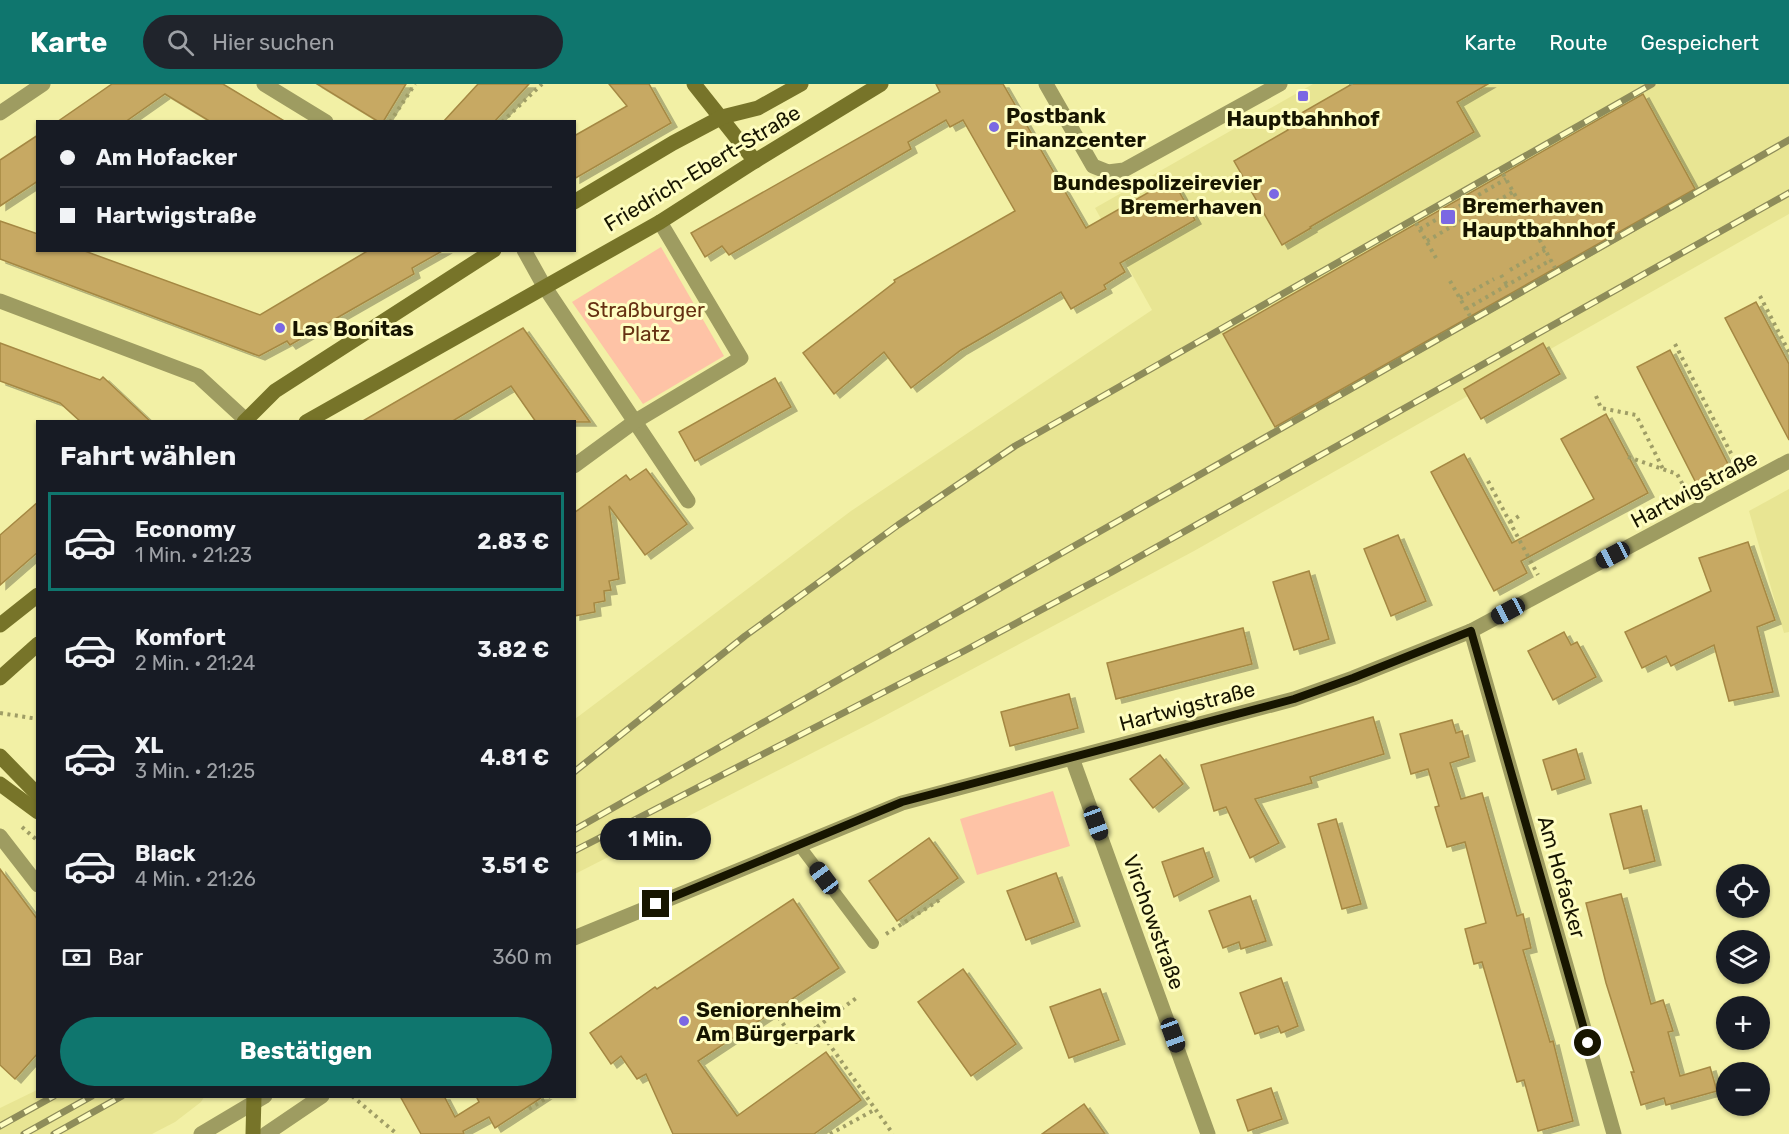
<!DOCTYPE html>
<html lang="de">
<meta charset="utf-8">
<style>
:root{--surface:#171b24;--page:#20242c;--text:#f1f3f6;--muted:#9ea1a6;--line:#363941;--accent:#0f766e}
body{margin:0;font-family:Rubik,sans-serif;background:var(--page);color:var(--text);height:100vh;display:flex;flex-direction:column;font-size:22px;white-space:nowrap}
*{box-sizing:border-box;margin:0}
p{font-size:20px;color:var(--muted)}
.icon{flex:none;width:33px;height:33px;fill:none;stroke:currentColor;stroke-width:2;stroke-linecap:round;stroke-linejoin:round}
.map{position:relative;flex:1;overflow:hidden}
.drawer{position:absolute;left:36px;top:336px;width:540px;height:678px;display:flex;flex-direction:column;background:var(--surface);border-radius:0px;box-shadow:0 2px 4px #0004}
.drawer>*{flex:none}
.guide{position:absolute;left:36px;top:36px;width:540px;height:132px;border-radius:0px;box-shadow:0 2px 4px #0004;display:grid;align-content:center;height:132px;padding:0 24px;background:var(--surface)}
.tools{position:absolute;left:1716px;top:780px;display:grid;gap:12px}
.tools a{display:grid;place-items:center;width:54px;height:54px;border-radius:50%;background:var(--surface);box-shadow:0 2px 4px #0004;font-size:30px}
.end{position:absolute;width:27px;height:27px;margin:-14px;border:8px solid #171500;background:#fff;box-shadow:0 0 0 3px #fff}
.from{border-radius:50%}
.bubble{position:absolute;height:42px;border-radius:21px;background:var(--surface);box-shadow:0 2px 4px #0004;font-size:20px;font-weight:700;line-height:42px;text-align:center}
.car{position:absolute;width:18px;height:36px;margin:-18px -9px;border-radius:8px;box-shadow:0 0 4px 2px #0007;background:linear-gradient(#222 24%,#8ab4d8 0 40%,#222 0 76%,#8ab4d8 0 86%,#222 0)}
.guide b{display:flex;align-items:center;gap:21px;height:57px;font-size:22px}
.guide b+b{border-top:2px solid var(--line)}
.guide i{width:15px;height:15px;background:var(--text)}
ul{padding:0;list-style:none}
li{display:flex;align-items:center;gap:18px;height:99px;margin:0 12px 9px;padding:0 12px;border:3px solid transparent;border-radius:0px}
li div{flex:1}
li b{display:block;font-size:22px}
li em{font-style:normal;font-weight:700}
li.current{border-color:var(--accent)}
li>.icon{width:54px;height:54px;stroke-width:1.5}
h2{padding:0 24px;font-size:27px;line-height:72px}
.pay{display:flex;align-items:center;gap:15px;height:66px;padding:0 24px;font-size:22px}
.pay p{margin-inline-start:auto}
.primary-button{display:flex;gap:12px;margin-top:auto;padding:12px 24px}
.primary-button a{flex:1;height:69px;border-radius:36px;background:var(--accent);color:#fff;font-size:24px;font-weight:700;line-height:69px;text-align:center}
header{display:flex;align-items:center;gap:36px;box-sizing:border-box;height:84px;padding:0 30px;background:var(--accent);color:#fff}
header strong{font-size:28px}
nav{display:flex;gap:33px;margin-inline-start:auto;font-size:21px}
.search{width:420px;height:54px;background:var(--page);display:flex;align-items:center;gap:15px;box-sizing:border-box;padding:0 21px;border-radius:33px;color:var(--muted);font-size:22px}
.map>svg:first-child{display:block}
.built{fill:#e8e593}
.green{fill:#fec3a6}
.building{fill:#c7a963;stroke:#a58843;stroke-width:1.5;filter:url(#shadow)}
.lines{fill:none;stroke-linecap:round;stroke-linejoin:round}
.path{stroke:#9f9d66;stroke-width:4;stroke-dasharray:3 4.5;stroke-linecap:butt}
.lane{stroke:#9e9c61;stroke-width:12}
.street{stroke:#9e9c61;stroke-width:15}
.secondary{stroke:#777429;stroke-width:15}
.rail-casing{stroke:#8e8c5a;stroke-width:7}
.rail{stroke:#fefdc1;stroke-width:4.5;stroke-dasharray:14;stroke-linecap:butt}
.route{stroke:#171500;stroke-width:8}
.poi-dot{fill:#7b68e3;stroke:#fefdc1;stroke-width:2}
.labels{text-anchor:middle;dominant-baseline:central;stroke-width:6;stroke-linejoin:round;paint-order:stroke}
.poi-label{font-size:21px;font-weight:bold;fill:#171500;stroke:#fefdc1;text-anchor:start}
.street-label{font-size:21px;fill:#171500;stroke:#fefdc1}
.park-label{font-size:21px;fill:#663012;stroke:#fefdc1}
</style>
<header>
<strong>Karte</strong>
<div class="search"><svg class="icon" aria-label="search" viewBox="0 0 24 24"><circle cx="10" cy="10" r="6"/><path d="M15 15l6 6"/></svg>Hier suchen</div>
<nav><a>Karte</a><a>Route</a><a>Gespeichert</a></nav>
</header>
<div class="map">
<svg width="1789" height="1050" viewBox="0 0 1789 1050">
<defs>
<filter id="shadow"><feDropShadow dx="6" dy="4" stdDeviation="0" flood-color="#0004"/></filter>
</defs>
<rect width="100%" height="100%" fill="#f2f0a5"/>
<!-- built -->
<g class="built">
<path d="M1313 0H1789V130L1194 467 873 638 575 790V635L851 427 1152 226 1095 124Z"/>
<path d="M1789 405V548L1784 549 1749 427Z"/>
<path d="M37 1006 38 1012 204 1013 201 1018 175 1038 152 1050H0V1024Z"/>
</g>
<!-- green -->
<g class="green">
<path d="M661 163 724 272 643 320 572 218Z"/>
<path d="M1053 707 1070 762 977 791 960 735Z"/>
</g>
<!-- building -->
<g class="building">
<path d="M112 0H223L286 38H211L165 10 125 38H57Z"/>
<path d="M317 0H406L383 38H379Z"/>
<path d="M478 0H529L494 38H443Z"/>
<path d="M609 0H649L671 39 574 95V52L627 22Z"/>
<path d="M936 0H1003L1086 144 1172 95 1195 136 1120 179 1125 188 1104 201 1106 205 1071 225 1061 208 961 266 911 304 884 268 834 310 803 269 895 198 894 196 1015 127 963 36 950 43 946 36 908 58 911 65 729 171 722 162 705 173 691 149 940 8Z"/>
<path d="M1352 0H1488L1457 18 1474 48 1310 143 1311 144 1282 161 1234 77 1288 46 1284 39Z"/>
<path d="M1643 10 1695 105 1275 343 1223 250Z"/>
<path d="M38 51V97L0 122V76Z"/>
<path d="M0 137 38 150V166H82L260 231 369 166H444L412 184 414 190 328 239 290 261 287 257 259 272 0 175Z"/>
<path d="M1756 218 1789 280V356L1725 234Z"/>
<path d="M523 244 590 338H536L511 302 451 338H361Z"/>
<path d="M0 259 100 296 103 293 151 338H81L60 319 0 297Z"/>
<path d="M1543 259 1560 290 1481 335 1464 305Z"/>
<path d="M1670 266 1729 382 1696 399 1637 283Z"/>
<path d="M775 294 791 323 695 377 679 348Z"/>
<path d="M1606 330 1648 409 1521 477 1527 489 1494 507 1431 388 1464 370 1512 459 1594 415 1561 355Z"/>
<path d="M646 385 687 440 645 471 609 422 619 495 609 497 611 506 604 507 605 517 594 519 595 528 574 532V429L626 391 630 396Z"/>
<path d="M38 418V468L0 501V451Z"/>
<path d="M1398 451 1426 517 1391 532 1364 465Z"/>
<path d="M1748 458 1775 536 1757 543 1773 608 1729 617 1714 561 1671 582 1666 572 1642 584 1625 548 1711 507 1699 474Z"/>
<path d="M1309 487 1329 555 1294 566 1273 498Z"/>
<path d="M1243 544 1252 580 1116 615 1107 579Z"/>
<path d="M1564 548 1571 561 1577 558 1596 593 1553 616 1528 567Z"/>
<path d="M1069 610 1078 644 1010 662 1001 628Z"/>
<path d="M1373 633 1384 670 1310 693 1312 699 1255 715 1279 759 1250 774 1226 723 1214 727 1201 681Z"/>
<path d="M1452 636 1456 649 1462 647 1469 673 1450 679 1461 715 1482 709 1517 832 1523 830 1531 864 1523 866 1550 958 1553 957 1573 1037 1538 1047 1524 996 1517 998 1482 878 1474 880 1465 845 1486 839 1465 758 1447 763 1435 723 1439 722 1428 685 1411 690 1400 650Z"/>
<path d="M1576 665 1585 695 1552 706 1543 676Z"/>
<path d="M1160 671 1183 700 1153 724 1130 695Z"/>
<path d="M1641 722 1655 777 1624 785 1610 730Z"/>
<path d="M1336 735 1361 820 1342 825 1318 740Z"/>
<path d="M929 754 958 794 897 837 869 797Z"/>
<path d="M1203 764 1213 793 1174 813 1162 778Z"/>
<path d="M0 785 38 836V969L15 995 0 981Z"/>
<path d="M1056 789 1074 838 1026 856 1007 807Z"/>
<path d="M1621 810 1651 920 1663 916 1673 947 1668 948 1680 992 1710 983 1717 1007 1666 1021 1664 1014 1641 1021 1631 988H1634L1606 899 1586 819Z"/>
<path d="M1250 812 1266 857 1241 865 1239 858 1223 864 1209 827Z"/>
<path d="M793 815 839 884 698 977 737 1032 826 968 861 1016 814 1050H673L646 990 637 995 621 972 611 980 590 949 655 903 657 905Z"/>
<path d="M963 885 1016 960 971 992 918 918Z"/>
<path d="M1281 894 1298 942 1281 949 1278 942 1255 950 1240 909Z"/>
<path d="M1100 905 1119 956 1069 974 1050 923Z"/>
<path d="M1271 1004 1282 1035 1248 1047 1237 1016Z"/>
<path d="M400 1012H444L455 1033 479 1018 476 1012H544L495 1044 489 1033 463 1047 464 1050H421Z"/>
<path d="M1084 1020 1105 1050H1042Z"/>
</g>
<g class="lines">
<!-- path -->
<g class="path">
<path d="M1351 1V0"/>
<path d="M390 38 415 0"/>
<path d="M502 38 542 0"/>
<path d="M1503 90 1523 125"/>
<path d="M1462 121 1469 133"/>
<path d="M1477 128 1513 108"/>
<path d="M1416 139 1436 174"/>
<path d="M1420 145 1506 95"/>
<path d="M1536 149 1555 184"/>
<path d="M1427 157 1461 137"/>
<path d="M1510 186 1545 166"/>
<path d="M1501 191 1507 201"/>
<path d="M1450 197 1470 232"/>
<path d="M1760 212 1789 268"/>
<path d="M1460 214 1494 195"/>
<path d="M1466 225 1551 176"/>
<path d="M1675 260 1738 383"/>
<path d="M1596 312 1601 324 1636 331 1663 385"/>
<path d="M1628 373 1677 390 1688 410"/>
<path d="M1488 397 1538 491"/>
<path d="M1510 438 1522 430"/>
<path d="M0 629 38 635"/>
<path d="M22 743 38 757"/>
<path d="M886 850 941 815"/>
<path d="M774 927 796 958 817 943 893 1050"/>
<path d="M817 943 859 912"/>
<path d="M352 1012 397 1050"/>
<path d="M529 1025 550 1012"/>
<path d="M830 1050 876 1025"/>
</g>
<!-- lane -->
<path class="lane" d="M799 761 873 859"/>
<!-- street -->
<g class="street">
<path d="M264 0 326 38"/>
<path d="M1046 0 1093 82 1108 88 1124 86 1280 0"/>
<path d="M0 29 43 0"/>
<path d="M524 166 544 202 688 417"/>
<path d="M0 217 198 292 248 338"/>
<path d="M574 382 634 338 741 274 660 138"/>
<path d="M1471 547 1614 1050"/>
<path d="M1072 674 1208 1050"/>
<path d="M0 752 38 801"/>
<path d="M574 854 902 719 1294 615 1353 594 1471 547 1789 377"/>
<path d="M201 1050 265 1012"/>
<path d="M266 1050 322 1012"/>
</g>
<!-- secondary -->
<g class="secondary">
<path d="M694 0 755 77"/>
<path d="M574 118 673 59 722 33 758 24 801 0"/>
<path d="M244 338 275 307 494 166"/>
<path d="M306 338 660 138 755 77 881 0"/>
<path d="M0 541 38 511"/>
<path d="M0 594 38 560"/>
<path d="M0 672 38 711"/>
<path d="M0 700 38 728"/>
<path d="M253 1050 254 1012"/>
</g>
<!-- rail casing -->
<g class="rail-casing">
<g id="rail">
<path d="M574 688 745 552 898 441 1015 362 1652 0"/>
<path d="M574 746 1789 56"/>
<path d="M574 767 964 567 1112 488 1789 109"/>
<path d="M0 1042 54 1012"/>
<path d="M24 1050 92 1012"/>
<path d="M54 1050 122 1012"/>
</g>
</g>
<!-- rail -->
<use href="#rail" class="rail"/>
</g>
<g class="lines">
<!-- route -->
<path class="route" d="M656 820 902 718 1294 615 1353 594 1471 547 1588 959"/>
</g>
<!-- markers -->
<g class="poi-dot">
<rect x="1297" y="6" width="12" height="12" rx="3"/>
<circle cx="994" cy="43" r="6"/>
<circle cx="1274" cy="110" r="6"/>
<rect x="1440" y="125" width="16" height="16" rx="3"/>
<circle cx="280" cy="244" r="6"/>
<circle cx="684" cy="937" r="6"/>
</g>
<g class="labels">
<!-- poi labels -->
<g class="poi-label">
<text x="1006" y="31">Postbank<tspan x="1006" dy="24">Finanzcenter</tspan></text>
<text x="1303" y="34" text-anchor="middle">Hauptbahnhof</text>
<text x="1262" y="98" text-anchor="end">Bundespolizeirevier<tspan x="1262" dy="24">Bremerhaven</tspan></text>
<text x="1462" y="121">Bremerhaven<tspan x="1462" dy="24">Hauptbahnhof</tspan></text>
<text x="292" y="244">Las Bonitas</text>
<text x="696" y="925">Seniorenheim<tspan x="696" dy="24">Am Bürgerpark</tspan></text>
</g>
<!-- street labels -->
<g class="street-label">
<text transform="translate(702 84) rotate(-31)">Friedrich-Ebert-Straße</text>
<text transform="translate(1694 405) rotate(-28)">Hartwigstraße</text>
<text transform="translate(1187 622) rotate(-15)">Hartwigstraße</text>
<text transform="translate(1562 793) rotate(74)">Am Hofacker</text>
<text transform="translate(1154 838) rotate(70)">Virchowstraße</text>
</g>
<!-- park labels -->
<g class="park-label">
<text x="646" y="225">Straßburger<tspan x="646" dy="24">Platz</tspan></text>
</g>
</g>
</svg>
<div class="tools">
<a><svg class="icon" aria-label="locate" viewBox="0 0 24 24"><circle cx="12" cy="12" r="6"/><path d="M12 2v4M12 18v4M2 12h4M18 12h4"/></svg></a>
<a><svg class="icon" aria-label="layers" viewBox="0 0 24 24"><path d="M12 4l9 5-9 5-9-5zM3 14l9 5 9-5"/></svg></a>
<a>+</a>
<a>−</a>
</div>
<i class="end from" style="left:1588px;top:959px"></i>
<i class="end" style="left:656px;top:820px"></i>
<div class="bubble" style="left:600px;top:734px;width:111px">1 Min.</div>
<i class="car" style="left:1613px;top:471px;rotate:242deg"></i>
<i class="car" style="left:1508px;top:527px;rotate:242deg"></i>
<i class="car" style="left:1096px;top:739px;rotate:160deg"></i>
<i class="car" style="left:824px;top:794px;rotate:323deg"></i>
<i class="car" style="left:1173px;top:951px;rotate:160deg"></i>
<div class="guide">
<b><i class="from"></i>Am Hofacker</b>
<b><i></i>Hartwigstraße</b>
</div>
<section class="drawer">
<h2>Fahrt wählen</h2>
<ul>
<li class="current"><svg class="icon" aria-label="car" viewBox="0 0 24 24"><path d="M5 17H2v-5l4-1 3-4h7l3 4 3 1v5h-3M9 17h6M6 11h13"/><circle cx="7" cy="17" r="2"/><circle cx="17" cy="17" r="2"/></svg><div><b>Economy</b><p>1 Min. · 21:23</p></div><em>2.83 €</em></li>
<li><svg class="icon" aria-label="car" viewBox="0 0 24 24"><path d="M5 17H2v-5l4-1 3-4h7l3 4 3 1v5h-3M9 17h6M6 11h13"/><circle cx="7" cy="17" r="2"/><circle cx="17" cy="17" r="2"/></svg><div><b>Komfort</b><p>2 Min. · 21:24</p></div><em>3.82 €</em></li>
<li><svg class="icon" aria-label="car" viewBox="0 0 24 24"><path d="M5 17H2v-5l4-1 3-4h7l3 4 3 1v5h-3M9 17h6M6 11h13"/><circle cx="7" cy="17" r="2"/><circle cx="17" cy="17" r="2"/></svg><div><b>XL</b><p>3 Min. · 21:25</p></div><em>4.81 €</em></li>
<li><svg class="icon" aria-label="car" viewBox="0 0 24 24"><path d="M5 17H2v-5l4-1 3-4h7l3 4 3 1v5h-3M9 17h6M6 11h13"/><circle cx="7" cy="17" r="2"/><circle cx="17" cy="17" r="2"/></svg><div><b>Black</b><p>4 Min. · 21:26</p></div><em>3.51 €</em></li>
</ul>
<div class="pay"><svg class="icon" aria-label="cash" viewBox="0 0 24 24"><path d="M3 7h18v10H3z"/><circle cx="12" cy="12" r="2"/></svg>Bar<p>360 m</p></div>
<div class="primary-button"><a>Bestätigen</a></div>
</section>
</div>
